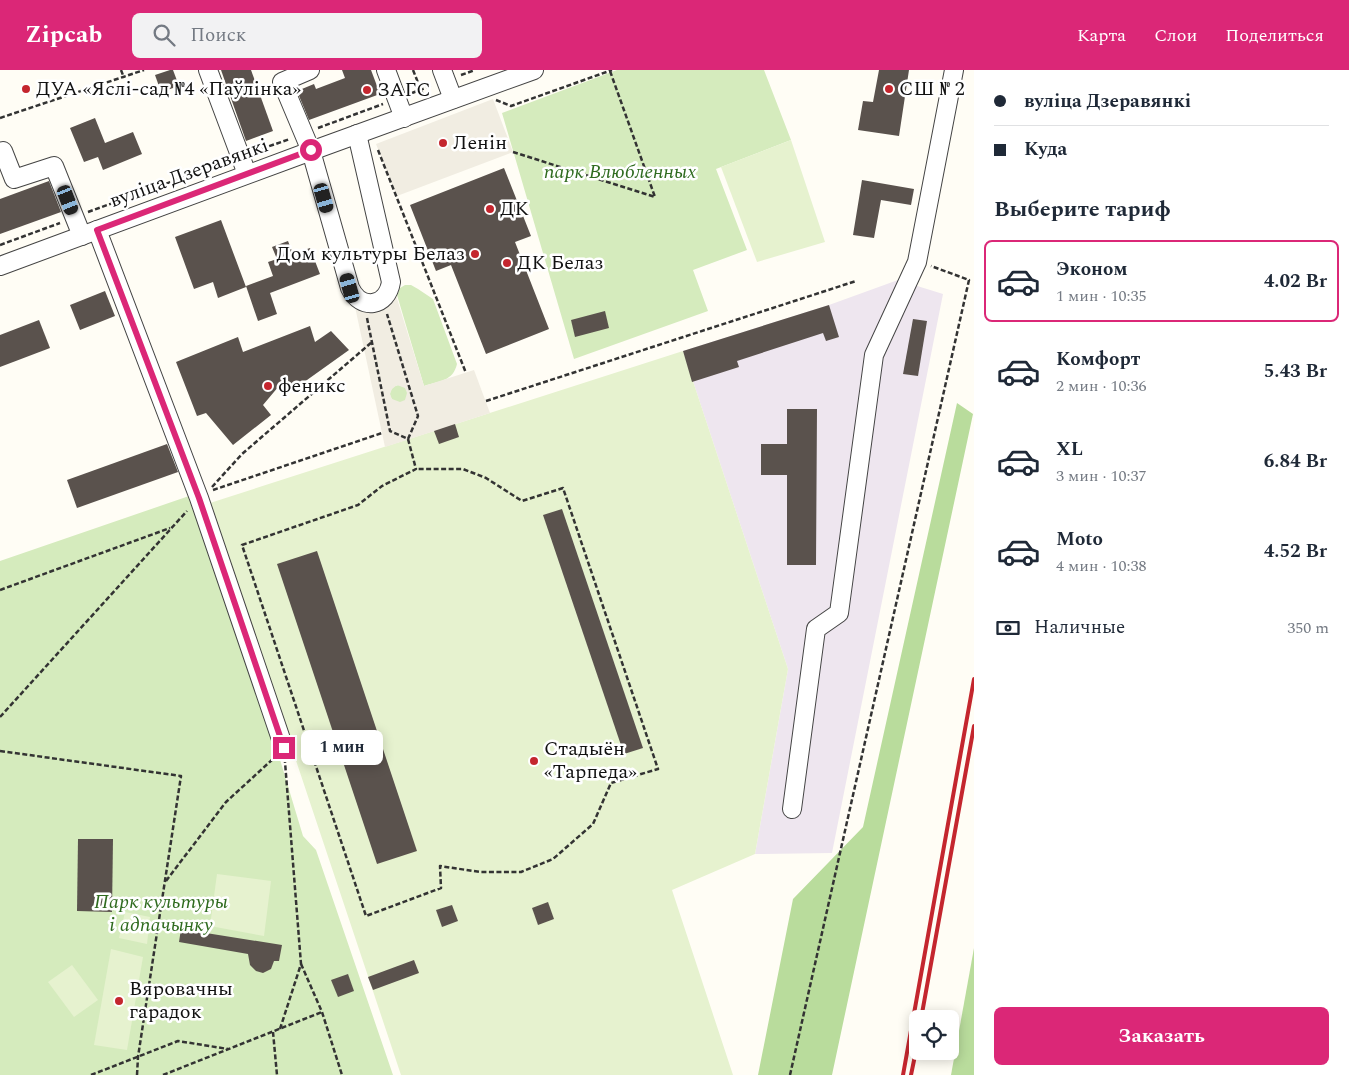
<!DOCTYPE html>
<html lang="ru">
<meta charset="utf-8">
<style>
:root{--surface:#fff;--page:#f2f2f3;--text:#1f2937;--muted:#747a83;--line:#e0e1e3;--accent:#db2777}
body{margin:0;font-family:Spectral,serif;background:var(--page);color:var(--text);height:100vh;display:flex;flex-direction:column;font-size:19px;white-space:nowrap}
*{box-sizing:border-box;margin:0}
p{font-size:16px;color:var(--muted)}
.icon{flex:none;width:28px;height:28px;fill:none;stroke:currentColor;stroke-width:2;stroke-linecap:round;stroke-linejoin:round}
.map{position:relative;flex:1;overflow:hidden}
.sheet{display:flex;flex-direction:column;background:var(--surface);width:375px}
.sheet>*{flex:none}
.top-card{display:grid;align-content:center;height:110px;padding:0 20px;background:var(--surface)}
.tools{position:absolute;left:909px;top:940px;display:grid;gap:10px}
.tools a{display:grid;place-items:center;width:50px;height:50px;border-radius:8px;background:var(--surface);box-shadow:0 2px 12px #0003;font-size:25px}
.end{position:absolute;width:22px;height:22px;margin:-11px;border:6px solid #db2777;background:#fff;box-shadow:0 0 0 2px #fff}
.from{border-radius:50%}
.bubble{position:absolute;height:35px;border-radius:8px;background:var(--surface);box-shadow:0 2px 12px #0003;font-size:16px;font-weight:700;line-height:35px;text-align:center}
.car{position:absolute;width:15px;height:30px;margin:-15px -8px;border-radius:6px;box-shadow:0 0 4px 1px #0007;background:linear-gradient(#222 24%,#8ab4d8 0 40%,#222 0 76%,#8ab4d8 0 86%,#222 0)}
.top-card b{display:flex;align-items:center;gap:18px;height:48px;font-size:19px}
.top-card b+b{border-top:1px solid var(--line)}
.top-card i{width:12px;height:12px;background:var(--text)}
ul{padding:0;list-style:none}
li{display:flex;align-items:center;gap:15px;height:82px;margin:0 10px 8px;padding:0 10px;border:2px solid transparent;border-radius:8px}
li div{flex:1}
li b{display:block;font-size:19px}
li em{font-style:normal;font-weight:700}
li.on{border-color:var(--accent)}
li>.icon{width:45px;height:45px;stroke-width:1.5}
h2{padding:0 20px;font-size:22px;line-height:60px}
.pay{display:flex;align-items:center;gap:12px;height:55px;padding:0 20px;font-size:19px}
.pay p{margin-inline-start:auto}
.primary-button{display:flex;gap:10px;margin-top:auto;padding:10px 20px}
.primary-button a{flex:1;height:58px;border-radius:8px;background:var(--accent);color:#fff;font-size:20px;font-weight:700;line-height:58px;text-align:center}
header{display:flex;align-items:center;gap:30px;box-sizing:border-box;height:70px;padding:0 25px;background:var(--accent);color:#fff}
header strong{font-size:24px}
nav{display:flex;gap:28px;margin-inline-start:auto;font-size:18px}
.search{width:350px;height:45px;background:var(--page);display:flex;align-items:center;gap:12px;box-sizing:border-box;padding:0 18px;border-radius:8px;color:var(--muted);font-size:19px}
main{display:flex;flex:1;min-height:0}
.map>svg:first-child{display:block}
.industrial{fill:#eee6ef}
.green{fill:#d5ebbd}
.forest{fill:#b9dc9c}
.pitch{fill:#e6f2cf}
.plaza{fill:#f1ede2;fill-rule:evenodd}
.building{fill:#5a524d}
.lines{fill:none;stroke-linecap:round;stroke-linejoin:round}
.minor-casing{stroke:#444;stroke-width:20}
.path{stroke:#333;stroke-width:2.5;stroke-dasharray:5 2.5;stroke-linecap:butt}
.minor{stroke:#fff;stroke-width:18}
.rail{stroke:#c4262e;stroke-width:4}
.route{stroke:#db2777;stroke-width:6}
.poi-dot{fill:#c4262e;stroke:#fff;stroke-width:2}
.labels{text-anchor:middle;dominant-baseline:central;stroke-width:5;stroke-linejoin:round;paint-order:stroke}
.poi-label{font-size:20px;fill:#111;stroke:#fff;text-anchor:start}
.park-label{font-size:20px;font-style:italic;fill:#2f6b1f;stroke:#fff}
.street-label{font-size:20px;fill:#111;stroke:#fff}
</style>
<header>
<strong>Zipcab</strong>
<div class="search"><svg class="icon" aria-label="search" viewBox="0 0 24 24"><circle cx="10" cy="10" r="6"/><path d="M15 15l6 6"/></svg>Поиск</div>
<nav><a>Карта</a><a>Слои</a><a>Поделиться</a></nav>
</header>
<main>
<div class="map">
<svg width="974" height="1005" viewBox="0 0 974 1005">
<rect width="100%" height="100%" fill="#fffdf5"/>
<!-- industrial -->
<path class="industrial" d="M898 210 943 224 832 783 755 784 788 599 683 281 829 235Z"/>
<!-- green -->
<g class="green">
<path d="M617 0H764L791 70 716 99 747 180 693 200 708 241 574 289 502 43Z"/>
<path d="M405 215H411L418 219 433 229 457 294C453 311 440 311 424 316L397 225 400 218Z"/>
<circle cx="399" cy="324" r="9"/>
<path d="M192 425 269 653 303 766 316 780 393 1005H0V491Z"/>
</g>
<!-- forest -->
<g class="forest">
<path d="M957 333 973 344 832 1005H758L793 829 863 757Z"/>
<path d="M974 878V1005H951Z"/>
</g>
<!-- pitch -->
<g class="pitch">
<path d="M791 70 825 172 757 192 721 97Z"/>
<path d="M683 281 788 599 755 784 672 820 733 1005H401L210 433Z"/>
<path d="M217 804 271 811 264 866 210 856Z"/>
<path d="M125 842 150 847 147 874 119 868Z"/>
<path d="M111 879 143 887 127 980 94 975Z"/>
<path d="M72 895 98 930 74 947 48 912Z"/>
</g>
<!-- plaza -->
<g class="plaza">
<path d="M493 29 513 82 397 126 376 74Z"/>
<path d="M390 206 424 316 474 300 490 343 385 377 351 218 370 233ZM397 315 405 318 407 323 405 330 400 332 392 329 390 324 392 319Z"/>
</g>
<!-- building -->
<g class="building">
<path d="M170 0H173L179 16 161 22 155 5Z"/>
<path d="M221 0H251L273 61 246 71Z"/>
<path d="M342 0H371L380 24 309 50 297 21 314 14 316 19 345 8Z"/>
<path d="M879 0H909L899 66 858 60 863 31 873 32Z"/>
<path d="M95 48 105 73 133 62 142 84 103 100 98 87 84 92 70 58Z"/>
<path d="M504 98 531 166 515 172 549 259 486 284 451 195 436 201 410 135Z"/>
<path d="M862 110 914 119 911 135 881 130 874 168 853 165Z"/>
<path d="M49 111 61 142 0 164V129Z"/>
<path d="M221 150 246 217 218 228 213 212 194 219 175 167Z"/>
<path d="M288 171 293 184 310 178 320 204 270 223 277 244 258 251 246 216 273 206 268 192 277 189 272 177Z"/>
<path d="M105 221 115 246 80 260 70 235Z"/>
<path d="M829 235 839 267 826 271 823 263 737 291 739 297 692 312 683 281Z"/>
<path d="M605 241 609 258 575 267 571 250Z"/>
<path d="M913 249 927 251 918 306 903 304Z"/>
<path d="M39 250 50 278 0 297V265Z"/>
<path d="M310 256 315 272 331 261 349 280 293 320 284 310 263 335 271 345 233 375 206 343 197 346 176 292 238 267 243 282Z"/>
<path d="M787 339H817L816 495H787V405H761V374H787Z"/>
<path d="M455 354 459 367 439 374 434 361Z"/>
<path d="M167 374 178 402 77 438 67 410Z"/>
<path d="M562 439 643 678 624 684 543 445Z"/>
<path d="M317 481 417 781 377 794 277 494Z"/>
<path d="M78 769H113L112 842 77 841Z"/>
<path d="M548 832 554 849 538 855 532 838Z"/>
<path d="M452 835 458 851 442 857 436 840Z"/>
<path d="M181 859 282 875 279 891H274L271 899 263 903 256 901 250 895 248 884 179 872Z"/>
<path d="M414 890 419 903 373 920 368 907Z"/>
<path d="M348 904 354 921 338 927 331 910Z"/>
</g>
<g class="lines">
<!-- minor casing -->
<g class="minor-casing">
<g id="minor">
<path d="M208 0 247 104"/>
<path d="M310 0 282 12 311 81 350 218C361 241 387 237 391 212L357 64"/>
<path d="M386 0 404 48"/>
<path d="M442 0 453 29"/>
<path d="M0 82 3 81 14 109 54 96 82 166"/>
<path d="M97 160 199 428 284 678"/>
<path d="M0 196 311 81 534 0"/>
<path d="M792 739 816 559 839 543 874 285 917 192 954 0"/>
</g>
</g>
<!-- path -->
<g class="path">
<path d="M121 0 124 8"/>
<path d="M413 0 423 25"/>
<path d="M461 5 475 0"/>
<path d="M412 23 433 15"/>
<path d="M496 30 511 36 612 0"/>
<path d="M0 48 144 0"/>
<path d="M318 58 383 34"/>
<path d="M378 80 466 303"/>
<path d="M255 81 290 69"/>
<path d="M513 82 655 127 610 1"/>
<path d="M88 142 226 92"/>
<path d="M0 175 60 153"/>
<path d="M367 248 390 361 408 369 418 346 387 244"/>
<path d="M486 331 856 211"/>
<path d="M408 369 416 399 382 416 358 435 242 475 366 846 441 818 440 796 480 802H521L553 789 593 754 611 713 658 699 563 418 522 431 486 408 463 399H416"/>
<path d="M212 417 242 384 372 272"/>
<path d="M213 420 382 363"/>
<path d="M0 520 170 458"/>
<path d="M0 647 187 441"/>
<path d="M0 681 181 706 138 987 137 1005"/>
<path d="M166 811 226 732 274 688"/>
<path d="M301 894 322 942 342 1005"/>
<path d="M280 959 301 894 285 692"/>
<path d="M273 962 277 1005"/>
<path d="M91 1005 178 971 228 979"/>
<path d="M163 1005 322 942"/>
<path d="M790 1005 969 210 931 196"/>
</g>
<!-- minor -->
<use href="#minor" class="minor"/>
<!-- rail -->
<g class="rail">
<path d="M921 949 974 656"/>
<path d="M903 1005 974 609"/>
<path d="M911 1005 918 971"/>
</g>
</g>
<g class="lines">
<!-- route -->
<path class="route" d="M284 678 199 428 97 160 311 80"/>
</g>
<!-- markers -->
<g class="poi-dot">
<circle cx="26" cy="19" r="5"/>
<circle cx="889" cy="19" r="5"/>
<circle cx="367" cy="20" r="5"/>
<circle cx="443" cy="73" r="5"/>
<circle cx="490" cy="139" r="5"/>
<circle cx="475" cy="184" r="5"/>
<circle cx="507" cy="193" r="5"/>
<circle cx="268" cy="316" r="5"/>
<circle cx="534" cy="691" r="5"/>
<circle cx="119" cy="931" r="5"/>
</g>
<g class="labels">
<!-- poi labels -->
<g class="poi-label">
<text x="36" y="19">ДУА «Яслі-сад №4 «Паўлінка»</text>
<text x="899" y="19">СШ № 2</text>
<text x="377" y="20">ЗАГС</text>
<text x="453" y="73">Ленін</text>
<text x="500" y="139">ДК</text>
<text x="465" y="184" text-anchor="end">Дом культуры Белаз</text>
<text x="517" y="193">ДК Белаз</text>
<text x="278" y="316">феникс</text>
<text x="544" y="679">Стадыён<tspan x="544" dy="23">«Тарпеда»</tspan></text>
<text x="129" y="919">Вяровачны<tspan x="129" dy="23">гарадок</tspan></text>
</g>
<!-- park labels -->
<g class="park-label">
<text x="620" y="102">парк Влюбленных</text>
<text x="161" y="832">Парк культуры<tspan x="161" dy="23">і адпачынку</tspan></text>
</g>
<!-- street labels -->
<g class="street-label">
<text transform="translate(189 103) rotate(-20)">вуліца Дзеравянкі</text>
</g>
</g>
</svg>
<div class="tools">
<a><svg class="icon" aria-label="locate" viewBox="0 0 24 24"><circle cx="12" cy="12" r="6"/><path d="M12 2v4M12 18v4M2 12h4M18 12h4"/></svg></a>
</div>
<i class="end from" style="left:311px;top:80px"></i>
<i class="end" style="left:284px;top:678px"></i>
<div class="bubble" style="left:301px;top:660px;width:82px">1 мин</div>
<i class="car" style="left:324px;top:128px;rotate:164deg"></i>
<i class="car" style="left:68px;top:130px;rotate:159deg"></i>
<i class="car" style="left:350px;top:218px;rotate:344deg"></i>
</div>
<section class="sheet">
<div class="top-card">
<b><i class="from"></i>вуліца Дзеравянкі</b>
<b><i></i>Куда</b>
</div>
<h2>Выберите тариф</h2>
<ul>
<li class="on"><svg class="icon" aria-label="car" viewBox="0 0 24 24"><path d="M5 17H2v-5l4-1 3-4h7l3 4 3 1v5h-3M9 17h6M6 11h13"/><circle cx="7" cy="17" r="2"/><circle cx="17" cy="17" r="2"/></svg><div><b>Эконом</b><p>1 мин · 10:35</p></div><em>4.02 Br</em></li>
<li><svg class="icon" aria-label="car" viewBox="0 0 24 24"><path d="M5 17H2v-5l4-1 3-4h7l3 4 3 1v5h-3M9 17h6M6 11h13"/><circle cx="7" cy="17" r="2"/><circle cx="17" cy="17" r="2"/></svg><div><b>Комфорт</b><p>2 мин · 10:36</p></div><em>5.43 Br</em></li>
<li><svg class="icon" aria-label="car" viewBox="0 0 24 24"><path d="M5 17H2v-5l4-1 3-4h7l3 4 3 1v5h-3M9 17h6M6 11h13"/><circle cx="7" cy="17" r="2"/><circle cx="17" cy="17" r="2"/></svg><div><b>XL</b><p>3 мин · 10:37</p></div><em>6.84 Br</em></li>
<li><svg class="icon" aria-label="car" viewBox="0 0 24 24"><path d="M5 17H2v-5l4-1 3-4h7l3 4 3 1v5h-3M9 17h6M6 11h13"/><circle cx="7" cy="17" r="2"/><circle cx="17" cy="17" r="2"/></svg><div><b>Moto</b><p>4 мин · 10:38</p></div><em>4.52 Br</em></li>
</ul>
<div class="pay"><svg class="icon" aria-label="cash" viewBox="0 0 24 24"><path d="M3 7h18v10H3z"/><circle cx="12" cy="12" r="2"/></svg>Наличные<p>350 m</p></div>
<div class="primary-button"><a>Заказать</a></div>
</section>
</main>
